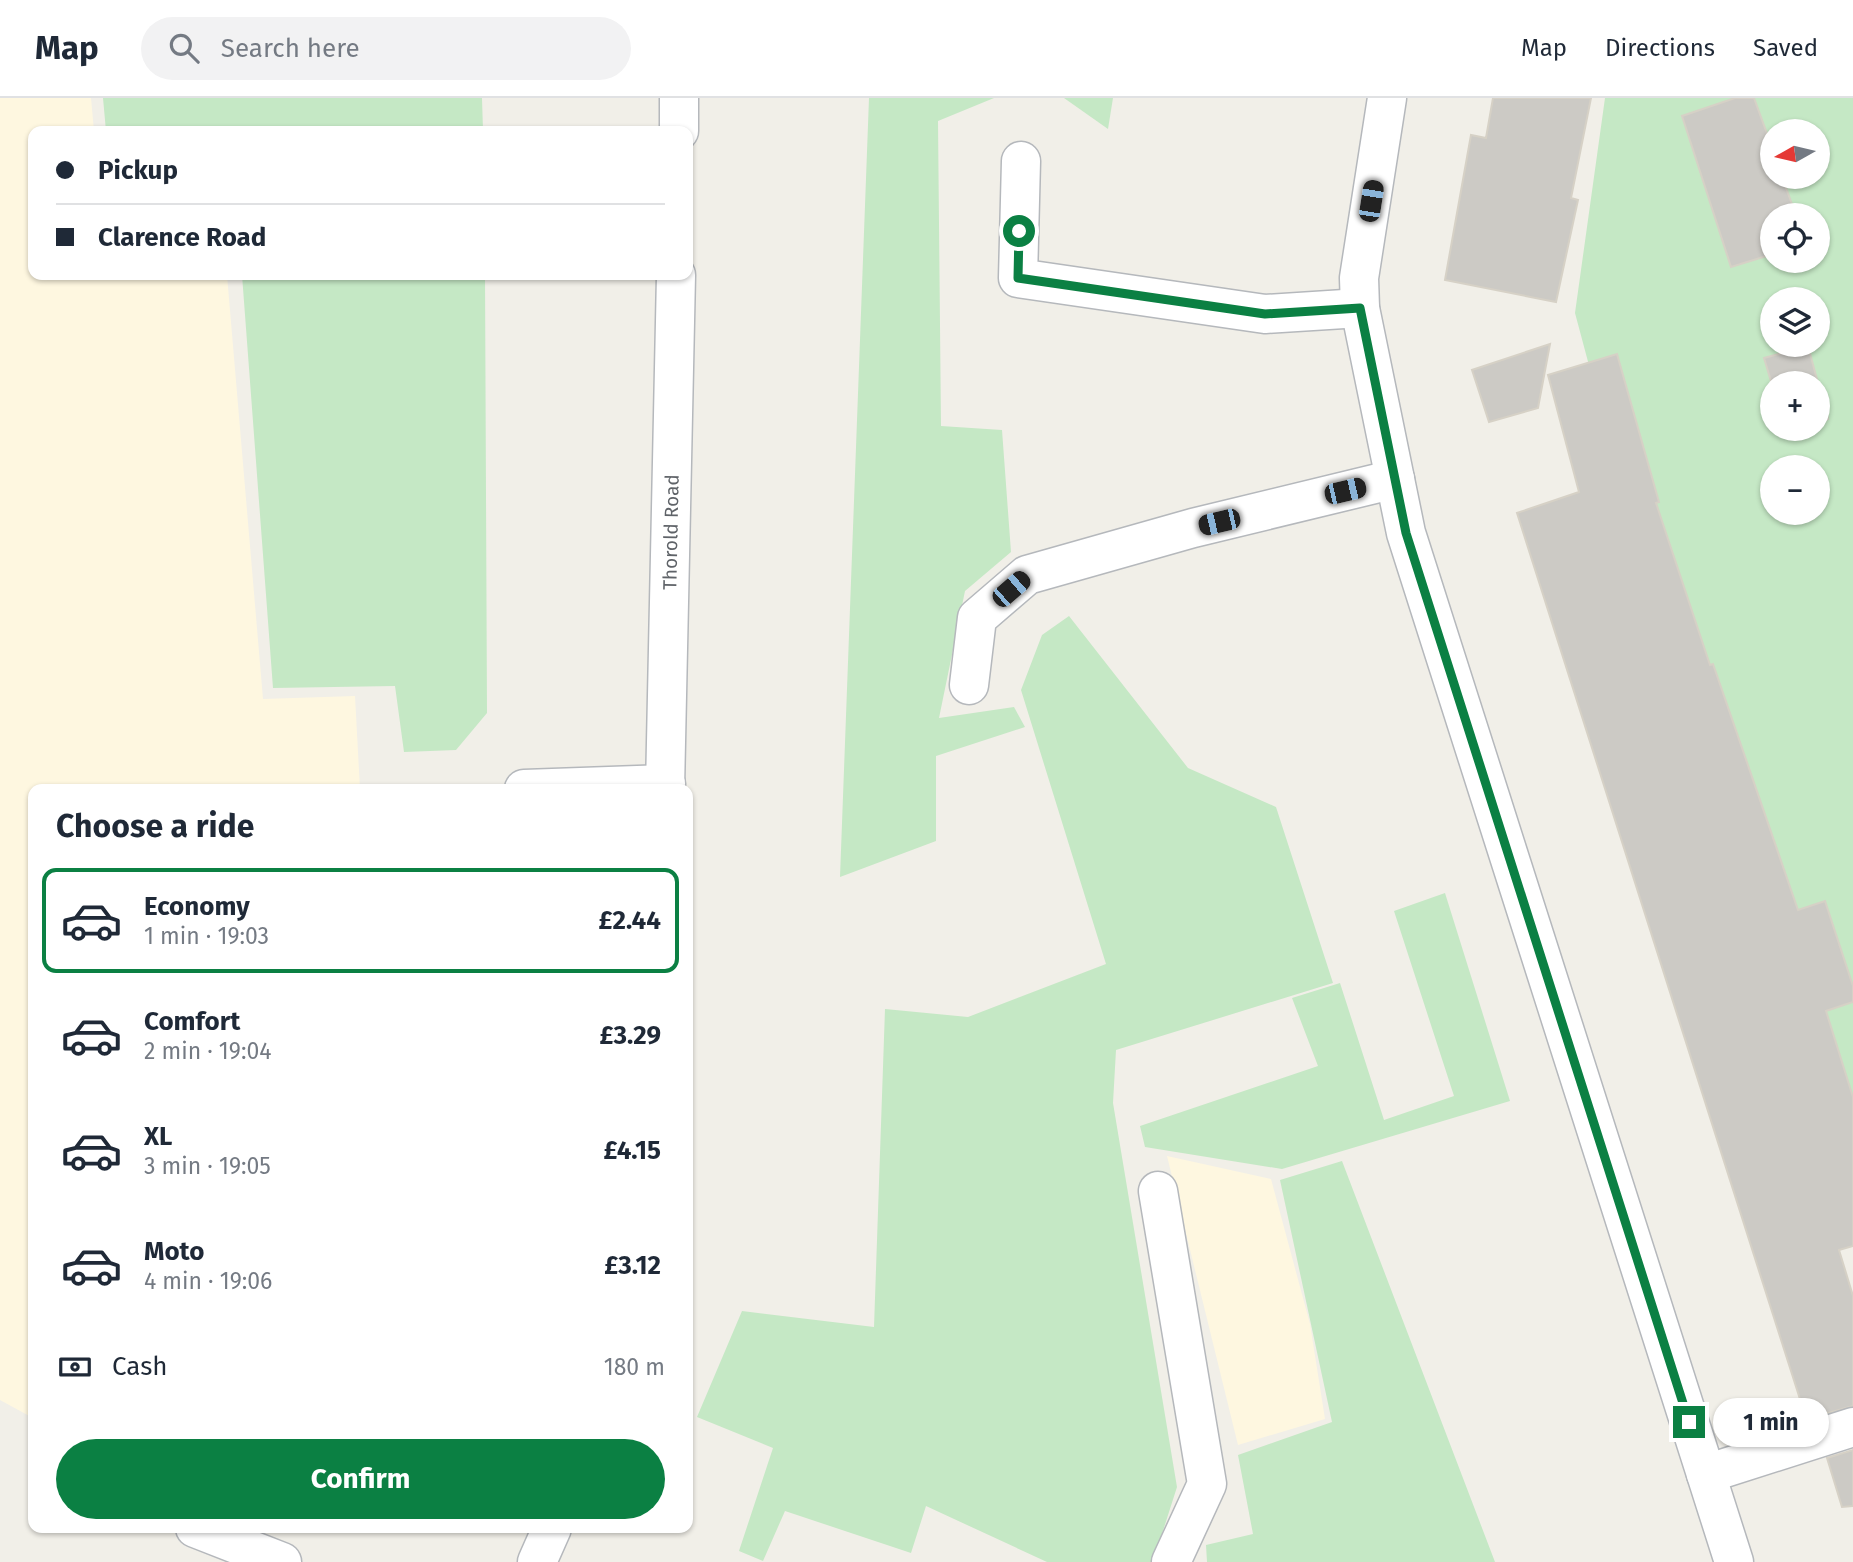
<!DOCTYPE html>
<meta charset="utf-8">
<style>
:root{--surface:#fff;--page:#f2f2f3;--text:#1f2937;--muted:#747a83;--line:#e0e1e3;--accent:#0b8043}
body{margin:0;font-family:"Fira Sans",sans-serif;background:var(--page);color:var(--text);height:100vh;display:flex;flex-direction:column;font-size:26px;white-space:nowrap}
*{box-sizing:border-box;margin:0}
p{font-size:23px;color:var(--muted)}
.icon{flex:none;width:38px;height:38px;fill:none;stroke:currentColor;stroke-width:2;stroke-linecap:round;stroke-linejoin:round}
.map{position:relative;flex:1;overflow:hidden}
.drawer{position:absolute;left:28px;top:686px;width:665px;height:749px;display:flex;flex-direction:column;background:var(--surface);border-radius:14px;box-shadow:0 2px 5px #0004}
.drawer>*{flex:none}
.hud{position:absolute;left:28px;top:28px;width:665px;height:154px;border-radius:14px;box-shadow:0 2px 5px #0004;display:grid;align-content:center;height:154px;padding:0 28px;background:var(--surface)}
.needle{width:46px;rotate:262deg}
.controls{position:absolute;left:1760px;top:21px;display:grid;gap:14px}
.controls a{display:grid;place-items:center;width:70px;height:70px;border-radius:50%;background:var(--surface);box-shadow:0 2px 5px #0004;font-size:35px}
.end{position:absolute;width:32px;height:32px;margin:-16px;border:9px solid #0b8043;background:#fff;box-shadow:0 0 0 4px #fff}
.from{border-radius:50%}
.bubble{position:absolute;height:49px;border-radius:24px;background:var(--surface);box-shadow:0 2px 5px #0004;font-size:23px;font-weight:700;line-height:49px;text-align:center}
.car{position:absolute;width:21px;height:42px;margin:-21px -10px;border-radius:9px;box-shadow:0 0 5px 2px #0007;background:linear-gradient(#222 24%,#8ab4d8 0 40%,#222 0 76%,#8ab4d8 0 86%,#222 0)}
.hud b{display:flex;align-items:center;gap:24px;height:66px;font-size:26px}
.hud b+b{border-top:2px solid var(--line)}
.hud i{width:18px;height:18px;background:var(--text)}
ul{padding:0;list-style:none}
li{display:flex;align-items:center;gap:21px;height:105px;margin:0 14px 10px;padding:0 14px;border:4px solid transparent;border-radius:14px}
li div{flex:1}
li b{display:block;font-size:26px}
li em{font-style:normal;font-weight:700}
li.selected{border-color:var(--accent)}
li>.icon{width:63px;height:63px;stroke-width:1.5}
h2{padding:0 28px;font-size:32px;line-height:84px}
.pay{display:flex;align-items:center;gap:18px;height:77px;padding:0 28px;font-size:26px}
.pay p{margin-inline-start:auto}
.primary-button{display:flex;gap:14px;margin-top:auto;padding:14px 28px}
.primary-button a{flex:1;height:80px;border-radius:42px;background:var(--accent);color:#fff;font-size:28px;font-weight:700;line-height:80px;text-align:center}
header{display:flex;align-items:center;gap:42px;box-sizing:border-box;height:98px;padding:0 35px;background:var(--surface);border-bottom:2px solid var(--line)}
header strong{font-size:33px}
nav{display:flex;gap:38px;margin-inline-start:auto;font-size:24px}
.search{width:490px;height:63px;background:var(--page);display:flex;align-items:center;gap:18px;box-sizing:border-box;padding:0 24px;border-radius:38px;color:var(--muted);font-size:26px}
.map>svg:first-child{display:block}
.commercial{fill:#fef7e0}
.green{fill:#c5e8c5;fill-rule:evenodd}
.building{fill:#cccac5;stroke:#d6d1c6;stroke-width:2}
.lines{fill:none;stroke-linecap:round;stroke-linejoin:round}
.minor-casing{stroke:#b5b8bc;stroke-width:41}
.minor{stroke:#fff;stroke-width:38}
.route{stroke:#0b8043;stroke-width:9}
.labels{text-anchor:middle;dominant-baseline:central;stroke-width:7;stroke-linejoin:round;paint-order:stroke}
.street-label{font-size:19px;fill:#5f6368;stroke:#fff}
</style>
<header>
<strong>Map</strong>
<div class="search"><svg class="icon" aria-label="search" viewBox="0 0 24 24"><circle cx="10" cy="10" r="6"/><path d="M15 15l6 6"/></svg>Search here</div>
<nav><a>Map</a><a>Directions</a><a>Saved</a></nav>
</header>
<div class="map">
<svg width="1853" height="1464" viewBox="0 0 1853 1464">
<rect width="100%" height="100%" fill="#f1efe8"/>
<!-- commercial -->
<g class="commercial">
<path d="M0 0H91L94 33H33V177H227L263 601 355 598 360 691H33V1320L0 1302Z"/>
<path d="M1167 1058 1271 1081 1310 1226 1325 1321 1238 1347Z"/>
</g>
<!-- green -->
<g class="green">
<path d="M103 0H482L483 33H106Z"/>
<path d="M869 0H994L938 23 941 328 1002 332 1011 454 965 493 939 620 1014 609 1025 629 936 658V743L840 779Z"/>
<path d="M1064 0H1113L1108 31Z"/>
<path d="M1605 0H1853V1137L1633 432 1575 215ZM1773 33H1818V79H1773ZM1773 117H1818V163H1773ZM1773 201H1818V247H1773ZM1773 285H1818V331H1773ZM1773 369H1818V415H1773Z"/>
<path d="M242 177H485L487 615 456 652 404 654 395 588 273 590Z"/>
<path d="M1069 518 1188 670 1276 709 1333 885 1116 952 1113 1005 1177 1389 1153 1464H1047L926 1408 911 1455 785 1413 763 1463 739 1453 773 1350 697 1319 742 1213 874 1229 885 911 968 919 1106 866 1021 592 1042 537Z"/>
<path d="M1445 795 1510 1003 1282 1071 1145 1049 1140 1028 1318 968 1292 900 1340 885 1384 1022 1454 998 1394 813Z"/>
<path d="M1342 1063 1495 1464H1207L1206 1447 1253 1436 1238 1357 1332 1324 1280 1082Z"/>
</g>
<!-- building -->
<g class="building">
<path d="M1493 0H1591L1571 100 1578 102 1556 204 1445 182 1471 37 1486 40Z"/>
<path d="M1735 0H1754L1773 52V79H1782L1796 117H1772L1773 156 1731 169 1682 18Z"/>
<path d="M1550 246 1538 310 1489 324 1472 272Z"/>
<path d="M1808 248 1818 285H1773V290L1764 260Z"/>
<path d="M1617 256 1659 404 1656 405 1710 567 1713 566 1798 812 1825 803 1853 888V904L1826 913 1853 999V1148L1839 1152 1853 1198V1308L1814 1319 1806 1320 1517 415 1579 394 1548 277Z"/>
<path d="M1818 286 1828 321 1818 324Z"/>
<path d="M1853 1352V1408L1842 1409 1827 1360Z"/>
</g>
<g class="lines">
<!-- minor casing -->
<g class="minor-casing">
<g id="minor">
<path d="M1387 0 1359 180 1360 210 1406 435 1734 1464"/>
<path d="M679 33V0"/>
<path d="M1021 63 1018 180 1265 216 1360 210"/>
<path d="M969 587 977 520 1027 477 1193 430 1395 381"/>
<path d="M524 691 666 686"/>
<path id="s1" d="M665 691 676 177"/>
<path d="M1158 1093 1207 1386 1171 1464"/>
<path d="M1706 1376 1853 1329"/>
<path d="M195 1430 282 1464"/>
<path d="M537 1464 552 1430"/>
</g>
</g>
<!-- minor -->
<use href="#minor" class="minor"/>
</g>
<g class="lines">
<!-- route -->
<path class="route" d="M1019 133 1018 180 1265 216 1360 210 1406 435 1689 1324"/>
</g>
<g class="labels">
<!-- street labels -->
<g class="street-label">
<text stroke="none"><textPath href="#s1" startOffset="257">Thorold Road</textPath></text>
</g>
</g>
</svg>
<div class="controls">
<a><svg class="needle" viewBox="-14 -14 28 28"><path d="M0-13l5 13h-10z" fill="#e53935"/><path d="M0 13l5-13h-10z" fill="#747a83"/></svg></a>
<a><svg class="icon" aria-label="locate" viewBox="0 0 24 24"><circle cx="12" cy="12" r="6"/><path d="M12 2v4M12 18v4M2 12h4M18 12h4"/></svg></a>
<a><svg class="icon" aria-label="layers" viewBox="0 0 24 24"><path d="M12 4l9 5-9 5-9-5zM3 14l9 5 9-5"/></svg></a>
<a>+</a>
<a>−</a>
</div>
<i class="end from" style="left:1019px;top:133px"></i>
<i class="end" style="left:1689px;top:1324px"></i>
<div class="bubble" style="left:1713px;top:1300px;width:116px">1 min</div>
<i class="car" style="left:1371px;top:103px;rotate:9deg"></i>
<i class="car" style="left:1345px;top:393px;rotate:77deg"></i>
<i class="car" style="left:1219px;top:424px;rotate:257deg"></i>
<i class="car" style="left:1011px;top:491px;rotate:49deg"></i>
<div class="hud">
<b><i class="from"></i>Pickup</b>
<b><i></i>Clarence Road</b>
</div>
<section class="drawer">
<h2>Choose a ride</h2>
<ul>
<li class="selected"><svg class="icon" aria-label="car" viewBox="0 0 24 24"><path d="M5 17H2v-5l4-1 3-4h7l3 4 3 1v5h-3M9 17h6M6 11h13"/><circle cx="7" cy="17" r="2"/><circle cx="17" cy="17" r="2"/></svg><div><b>Economy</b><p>1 min · 19:03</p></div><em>£2.44</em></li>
<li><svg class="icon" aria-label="car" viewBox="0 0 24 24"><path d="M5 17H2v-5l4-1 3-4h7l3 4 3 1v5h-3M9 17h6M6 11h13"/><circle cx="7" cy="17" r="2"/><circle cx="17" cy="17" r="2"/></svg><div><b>Comfort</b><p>2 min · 19:04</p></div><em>£3.29</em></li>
<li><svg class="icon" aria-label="car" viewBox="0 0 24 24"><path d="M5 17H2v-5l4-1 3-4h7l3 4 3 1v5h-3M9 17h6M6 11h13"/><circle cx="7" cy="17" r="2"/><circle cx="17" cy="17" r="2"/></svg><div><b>XL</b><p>3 min · 19:05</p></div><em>£4.15</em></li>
<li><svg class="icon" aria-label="car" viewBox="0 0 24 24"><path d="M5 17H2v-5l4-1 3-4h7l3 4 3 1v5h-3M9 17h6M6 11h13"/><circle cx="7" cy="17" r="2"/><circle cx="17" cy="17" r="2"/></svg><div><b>Moto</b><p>4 min · 19:06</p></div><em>£3.12</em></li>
</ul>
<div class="pay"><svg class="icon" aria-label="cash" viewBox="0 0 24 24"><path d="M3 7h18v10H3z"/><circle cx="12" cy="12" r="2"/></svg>Cash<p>180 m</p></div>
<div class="primary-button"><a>Confirm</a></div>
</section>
</div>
